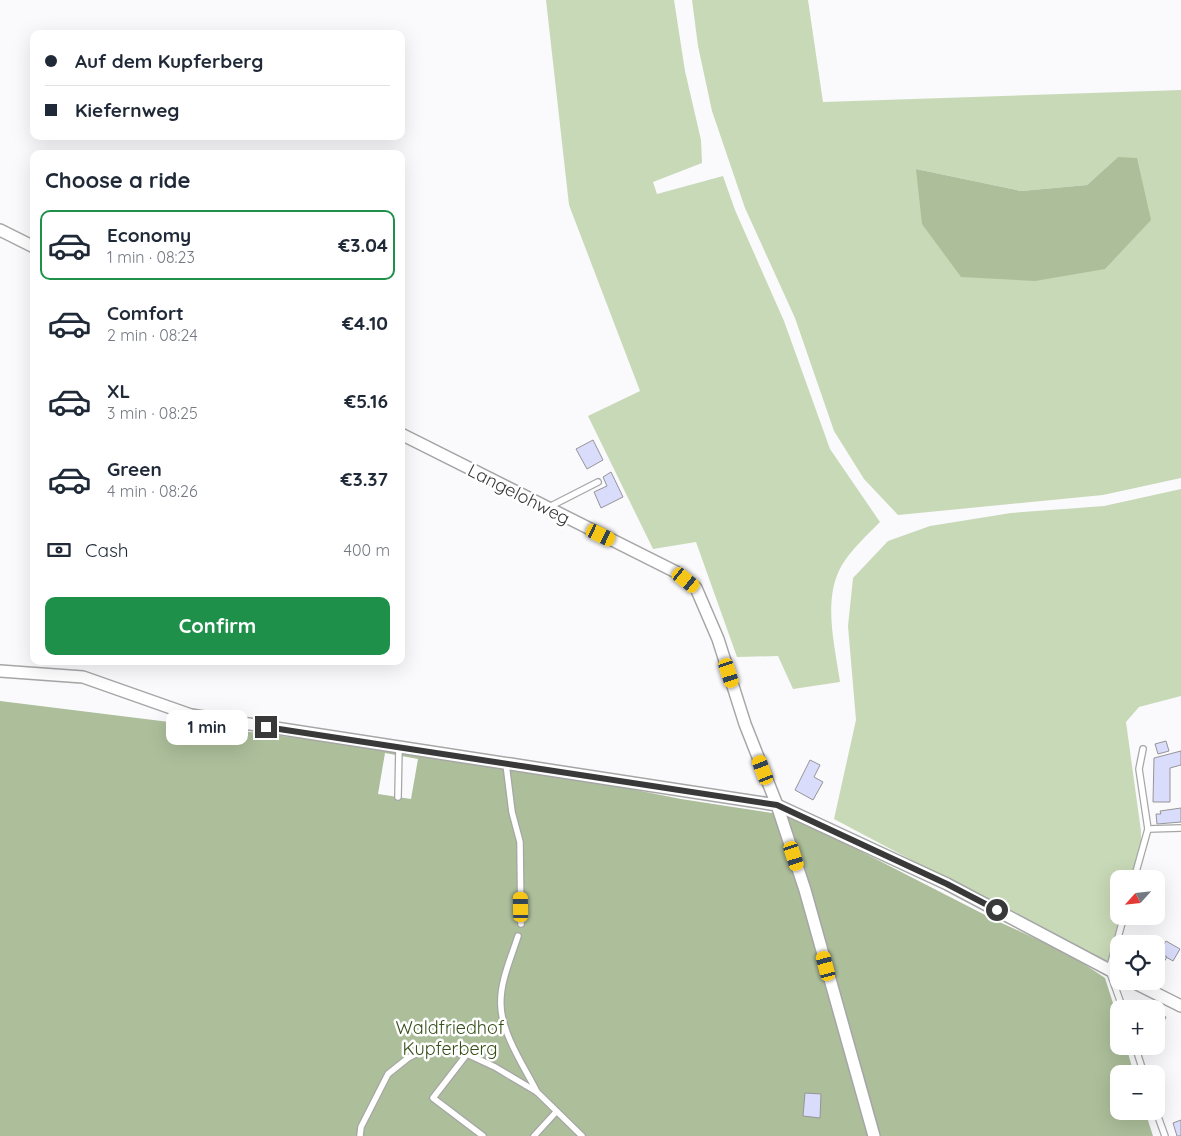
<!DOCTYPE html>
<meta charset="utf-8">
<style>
:root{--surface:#fff;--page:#f6f6f7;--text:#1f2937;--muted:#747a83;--line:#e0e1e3;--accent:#1f904a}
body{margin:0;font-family:Quicksand,sans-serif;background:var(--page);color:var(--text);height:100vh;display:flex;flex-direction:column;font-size:19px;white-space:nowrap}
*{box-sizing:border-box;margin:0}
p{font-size:16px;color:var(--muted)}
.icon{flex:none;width:28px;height:28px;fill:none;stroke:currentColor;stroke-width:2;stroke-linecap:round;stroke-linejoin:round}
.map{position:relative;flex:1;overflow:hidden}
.drawer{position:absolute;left:30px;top:150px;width:375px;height:515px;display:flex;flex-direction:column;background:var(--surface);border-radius:10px;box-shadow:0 5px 20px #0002}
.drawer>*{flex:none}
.guide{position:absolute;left:30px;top:30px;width:375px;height:110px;border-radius:10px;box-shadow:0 5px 20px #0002;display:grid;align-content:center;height:110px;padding:0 15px;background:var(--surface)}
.needle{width:32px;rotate:243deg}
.tools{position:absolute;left:1110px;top:870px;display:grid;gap:10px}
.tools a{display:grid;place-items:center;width:55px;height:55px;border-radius:10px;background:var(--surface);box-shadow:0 5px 20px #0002;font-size:25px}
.end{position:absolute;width:22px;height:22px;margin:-11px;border:6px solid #393939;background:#fff;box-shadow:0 0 0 2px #fff}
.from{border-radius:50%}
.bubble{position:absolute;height:35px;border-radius:10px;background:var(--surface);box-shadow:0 5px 20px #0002;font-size:16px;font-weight:700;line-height:35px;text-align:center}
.car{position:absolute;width:15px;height:30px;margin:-15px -8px;border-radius:6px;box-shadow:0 0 4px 1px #0007;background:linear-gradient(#f5c518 24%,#345 0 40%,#f5c518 0 76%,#345 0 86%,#f5c518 0)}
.guide b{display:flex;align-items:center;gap:18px;height:48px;font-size:19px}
.guide b+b{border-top:1px solid var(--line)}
.guide i{width:12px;height:12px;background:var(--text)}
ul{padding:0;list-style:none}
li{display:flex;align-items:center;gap:15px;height:70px;margin:0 10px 8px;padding:0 5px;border:2px solid transparent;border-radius:10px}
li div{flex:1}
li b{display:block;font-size:19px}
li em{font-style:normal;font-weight:700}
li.selected{border-color:var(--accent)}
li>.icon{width:45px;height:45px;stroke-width:1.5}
h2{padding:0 15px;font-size:22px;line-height:60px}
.pay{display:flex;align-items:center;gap:12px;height:55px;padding:0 15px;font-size:19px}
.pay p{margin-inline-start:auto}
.cta{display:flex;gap:10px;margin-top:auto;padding:10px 15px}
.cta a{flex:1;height:58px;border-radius:10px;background:var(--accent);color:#fff;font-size:20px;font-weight:700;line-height:58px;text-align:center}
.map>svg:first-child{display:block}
.green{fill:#c8d9b7;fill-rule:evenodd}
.forest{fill:#acbe9a;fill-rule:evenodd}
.building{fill:#dadcfb;stroke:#959597}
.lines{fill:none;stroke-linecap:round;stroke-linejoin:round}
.lane-casing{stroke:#a6a6a7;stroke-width:8}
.street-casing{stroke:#a6a6a7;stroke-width:14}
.lane{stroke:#fff;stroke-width:5.5}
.street{stroke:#fff;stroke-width:11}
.route{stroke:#393939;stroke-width:6}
.labels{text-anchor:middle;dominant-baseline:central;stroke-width:5;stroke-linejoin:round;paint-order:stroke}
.street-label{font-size:18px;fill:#393939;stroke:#fff}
.park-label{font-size:18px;fill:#364e18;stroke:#fff}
</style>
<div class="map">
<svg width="1181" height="1136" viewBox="0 0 1181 1136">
<rect width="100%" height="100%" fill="#fafafc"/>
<!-- green -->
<g class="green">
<path d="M546 0H674L685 71 701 140 702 163 653 182 657 194 723 176 735 210 784 321 830 449 880 522C867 535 852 549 842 565 822 599 835 646 840 682L793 689 778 656 737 657 696 542 653 549 588 416 640 391 569 205Z"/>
<path d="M692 0H808L823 102 1181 90V478L1103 495 898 515 864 479 834 431 795 318 745 208 712 111 698 46ZM1118 157 1035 281 916 169 1021 191 1087 185Z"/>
<path d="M1181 489V696L1139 707 1126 722 1141 831V843L1131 879H1119L1120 916 1108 961H1102L834 819 856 720 848 626 853 578 888 541 930 526 1011 513 1104 506Z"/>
</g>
<!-- forest -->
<g class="forest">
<path d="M1118 157 1137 158 1151 220 1105 269 1035 281 961 277 922 224 916 169 1021 191 1087 185Z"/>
<path d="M0 701 506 764 681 799 792 816 993 919 1071 955 1105 978 1119 1022V1046H1126L1134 1074H1119V1111H1145L1153 1136H0ZM385 753 418 759 411 799 378 794Z"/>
</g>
<!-- building -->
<g class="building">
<path d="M593 440 603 460 587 469 576 449Z"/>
<path d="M611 472 623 497 601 508 594 492 607 486 603 477Z"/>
<path d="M1166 741 1169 751 1158 754 1155 744Z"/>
<path d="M1181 751V765L1170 768V802H1153L1154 758Z"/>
<path d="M810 760 820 765 814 777 823 782 813 800 795 790Z"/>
<path d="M1181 808V822L1157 824 1156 814H1161L1160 811Z"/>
<path d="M1166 941 1180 949 1173 961 1159 953Z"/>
<path d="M1156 951 1167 957 1156 975Z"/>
<path d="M1156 1012 1166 1017 1157 1035 1156 1034Z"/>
<path d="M805 1093 821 1094 820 1118 803 1116Z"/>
<path d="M1181 1120V1136H1177L1173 1123Z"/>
</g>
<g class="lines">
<!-- lane casing -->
<g class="lane-casing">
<g id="lane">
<path d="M549 507 598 482"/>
<path d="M506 764 512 812 520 842 521 924"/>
<path d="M398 797 399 747"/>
<path d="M1148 829 1181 828"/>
<path d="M1134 879 1148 829 1139 769 1143 749"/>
<path d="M518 936C511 958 499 984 501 1007 502 1034 525 1068 537 1092"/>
<path d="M1123 1009 1109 970 1124 916"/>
<path d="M1135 1046 1144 1074"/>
<path d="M467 1054 433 1098 483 1136"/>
<path d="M1156 1111 1165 1136"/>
<path d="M360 1136 361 1127 388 1074 408 1058 425 1049 467 1054 495 1067 537 1092 582 1136"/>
<path d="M534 1136 556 1112"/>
</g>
</g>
<!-- street casing -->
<g class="street-casing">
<g id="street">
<path d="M0 230 34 247"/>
<path d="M401 434 676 572 696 588 718 639 745 724 777 805 805 890 874 1136"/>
<path d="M0 671 83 677 191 715 777 805 947 884 1119 975"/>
<path d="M1131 981 1181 1006"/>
</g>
</g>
<!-- lane -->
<use href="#lane" class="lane"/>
<!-- street -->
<use href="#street" class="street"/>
</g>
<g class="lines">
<!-- route -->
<path class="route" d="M266 727 777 805 947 884 997 910"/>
</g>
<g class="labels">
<!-- street labels -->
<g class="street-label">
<text transform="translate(519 494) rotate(27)">Langelohweg</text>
</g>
<!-- park labels -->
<g class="park-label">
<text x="450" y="1027">Waldfriedhof<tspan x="450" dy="21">Kupferberg</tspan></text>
</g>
</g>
</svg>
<div class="tools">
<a><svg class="needle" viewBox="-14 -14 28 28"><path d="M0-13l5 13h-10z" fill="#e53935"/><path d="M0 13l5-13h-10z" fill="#747a83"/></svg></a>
<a><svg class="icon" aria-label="locate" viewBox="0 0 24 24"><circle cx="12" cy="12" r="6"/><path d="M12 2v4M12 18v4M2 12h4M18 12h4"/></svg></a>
<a>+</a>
<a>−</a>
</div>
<i class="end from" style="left:997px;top:910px"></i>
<i class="end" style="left:266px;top:727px"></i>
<div class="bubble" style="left:166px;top:710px;width:82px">1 min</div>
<i class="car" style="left:601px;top:535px;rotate:116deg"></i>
<i class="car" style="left:686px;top:580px;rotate:129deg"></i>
<i class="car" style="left:729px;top:673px;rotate:162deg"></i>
<i class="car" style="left:763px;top:770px;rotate:339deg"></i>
<i class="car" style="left:794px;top:856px;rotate:162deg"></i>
<i class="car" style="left:521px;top:907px;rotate:359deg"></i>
<i class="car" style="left:826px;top:966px;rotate:345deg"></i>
<div class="guide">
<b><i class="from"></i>Auf dem Kupferberg</b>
<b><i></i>Kiefernweg</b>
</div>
<section class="drawer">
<h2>Choose a ride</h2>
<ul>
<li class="selected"><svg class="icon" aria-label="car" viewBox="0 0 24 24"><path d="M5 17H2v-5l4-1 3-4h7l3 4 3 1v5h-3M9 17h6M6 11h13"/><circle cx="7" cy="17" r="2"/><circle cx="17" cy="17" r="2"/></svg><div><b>Economy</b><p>1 min · 08:23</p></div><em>€3.04</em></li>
<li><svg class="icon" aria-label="car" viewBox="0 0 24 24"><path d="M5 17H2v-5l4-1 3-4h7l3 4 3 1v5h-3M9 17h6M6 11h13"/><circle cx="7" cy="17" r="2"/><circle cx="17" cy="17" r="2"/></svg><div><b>Comfort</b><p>2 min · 08:24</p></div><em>€4.10</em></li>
<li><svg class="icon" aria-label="car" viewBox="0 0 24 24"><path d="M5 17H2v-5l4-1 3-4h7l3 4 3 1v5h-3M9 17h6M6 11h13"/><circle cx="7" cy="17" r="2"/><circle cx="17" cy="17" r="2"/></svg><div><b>XL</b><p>3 min · 08:25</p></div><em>€5.16</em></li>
<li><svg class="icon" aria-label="car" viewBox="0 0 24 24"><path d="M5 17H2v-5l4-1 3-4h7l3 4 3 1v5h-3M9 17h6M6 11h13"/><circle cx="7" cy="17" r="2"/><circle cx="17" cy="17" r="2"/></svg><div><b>Green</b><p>4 min · 08:26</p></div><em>€3.37</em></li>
</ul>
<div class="pay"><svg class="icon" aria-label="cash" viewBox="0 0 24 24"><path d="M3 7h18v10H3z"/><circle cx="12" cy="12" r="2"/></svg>Cash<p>400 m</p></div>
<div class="cta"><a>Confirm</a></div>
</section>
</div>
